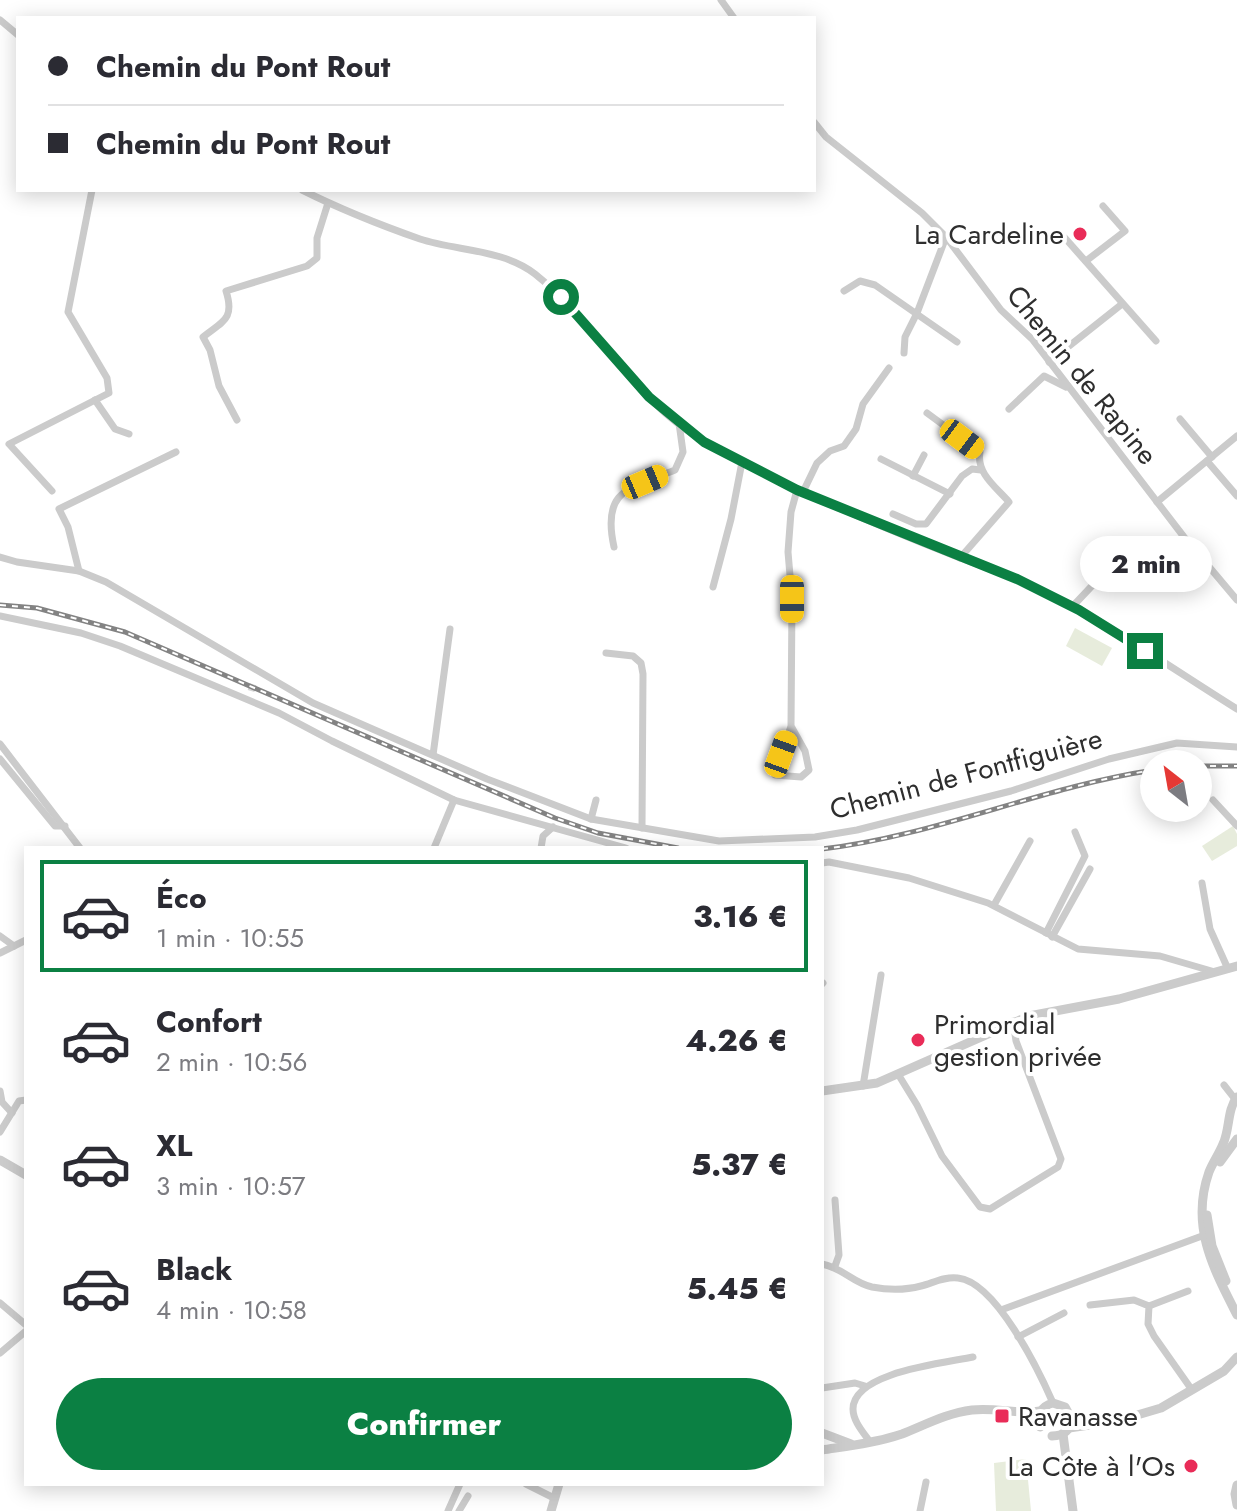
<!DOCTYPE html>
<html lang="fr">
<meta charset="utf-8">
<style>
:root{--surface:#fff;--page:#f7f7f7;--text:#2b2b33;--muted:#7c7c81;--line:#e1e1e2;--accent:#0b8043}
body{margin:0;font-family:Jost,sans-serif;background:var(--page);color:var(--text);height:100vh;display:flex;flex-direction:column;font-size:30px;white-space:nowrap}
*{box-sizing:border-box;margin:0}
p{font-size:26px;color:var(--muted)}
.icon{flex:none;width:44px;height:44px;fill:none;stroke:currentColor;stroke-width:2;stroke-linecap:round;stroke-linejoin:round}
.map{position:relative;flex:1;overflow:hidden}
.details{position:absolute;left:24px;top:846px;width:800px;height:640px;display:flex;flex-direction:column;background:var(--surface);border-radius:0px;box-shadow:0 4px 20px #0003}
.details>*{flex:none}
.banner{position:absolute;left:16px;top:16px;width:800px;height:176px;border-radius:0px;box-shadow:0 4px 20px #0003;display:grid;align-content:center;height:176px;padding:0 32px;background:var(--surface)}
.needle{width:52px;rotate:329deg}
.tools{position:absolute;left:1140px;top:750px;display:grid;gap:16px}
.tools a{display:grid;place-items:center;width:72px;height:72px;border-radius:50%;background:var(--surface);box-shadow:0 4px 20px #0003;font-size:40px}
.end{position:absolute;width:36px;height:36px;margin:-18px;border:10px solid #0b8043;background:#fff;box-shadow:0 0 0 4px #fff}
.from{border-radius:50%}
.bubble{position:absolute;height:56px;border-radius:28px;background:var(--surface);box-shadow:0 4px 20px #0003;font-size:26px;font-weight:800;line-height:56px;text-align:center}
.car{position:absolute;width:24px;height:48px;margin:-24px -12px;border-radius:10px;box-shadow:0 0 6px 2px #0007;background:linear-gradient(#f5c518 24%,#345 0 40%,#f5c518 0 76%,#345 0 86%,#f5c518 0)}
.banner b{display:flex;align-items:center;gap:28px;height:76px;font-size:30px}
.banner b+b{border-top:2px solid var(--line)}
.banner i{width:20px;height:20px;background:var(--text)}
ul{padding:14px 0 0;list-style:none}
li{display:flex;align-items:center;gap:24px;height:112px;margin:0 16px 12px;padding:0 16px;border:4px solid transparent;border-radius:0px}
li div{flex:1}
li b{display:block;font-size:30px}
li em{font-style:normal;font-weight:800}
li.active{border-color:var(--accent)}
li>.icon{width:72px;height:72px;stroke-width:1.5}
.action{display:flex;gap:16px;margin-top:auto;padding:16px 32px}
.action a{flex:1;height:92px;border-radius:48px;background:var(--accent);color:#fff;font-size:32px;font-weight:800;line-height:92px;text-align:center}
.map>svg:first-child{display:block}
.green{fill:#e7ecdc}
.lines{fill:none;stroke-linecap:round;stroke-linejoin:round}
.minor-tunnel{stroke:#d5d5d5;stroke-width:7;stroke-dasharray:7 3.5;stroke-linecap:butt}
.minor{stroke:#cbcbcb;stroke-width:7}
.tertiary{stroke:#cbcbcb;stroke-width:9}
.rail-casing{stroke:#838383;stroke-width:5}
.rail{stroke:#fff;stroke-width:2;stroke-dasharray:6;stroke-linecap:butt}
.route{stroke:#0b8043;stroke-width:10}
.poi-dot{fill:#e92c58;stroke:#fff;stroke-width:3}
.labels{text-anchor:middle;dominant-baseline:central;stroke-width:8;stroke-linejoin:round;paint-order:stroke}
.poi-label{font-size:28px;fill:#2e2e2e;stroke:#fff;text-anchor:end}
.street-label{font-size:28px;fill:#2e2e2e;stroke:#fff}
</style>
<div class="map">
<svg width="1237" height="1511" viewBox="0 0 1237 1511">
<rect width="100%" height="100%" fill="#fff"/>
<!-- green -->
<g class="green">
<path d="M1075 628 1112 648 1102 666 1066 646Z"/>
<path d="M1233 826 1237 834V846L1212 861 1202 846Z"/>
<path d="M1026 1459 1031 1511H996L994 1463Z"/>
</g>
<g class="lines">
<!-- minor-tunnel -->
<path class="minor-tunnel" d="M251 691 254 682"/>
<!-- minor -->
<g class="minor">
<path d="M721 0 734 18"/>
<path d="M0 20 18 35"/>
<path d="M814 122 826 137 922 213 946 237 1001 310 1033 340 1184 537 1237 600"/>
<path d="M302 190C340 209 380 225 420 239 456 251 503 249 535 274 598 324 635 404 707 443 786 487 871 523 955 556 976 564 997 571 1018 580 1095 614 1165 664 1237 709"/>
<path d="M1065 238 1156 341"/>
<path d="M1086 261 1125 231 1103 206"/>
<path d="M844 291 860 281 875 285 957 342"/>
<path d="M904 353 905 337 917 313 946 237"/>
<path d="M1049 362 1122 304"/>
<path d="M95 400 115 429 129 434"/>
<path d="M1009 409 1044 376 1066 387"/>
<path d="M927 413 980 452C976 473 996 487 1009 502L960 558"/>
<path d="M1180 419 1212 457"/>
<path d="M237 420 219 386 210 350 203 337C223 321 235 319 226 291L307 266 317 258V238L328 203"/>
<path d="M881 459 950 494"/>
<path d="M1207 461 1237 496"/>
<path d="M913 476 924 455"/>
<path d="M52 491 9 444 109 393 107 378 68 312 92 190"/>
<path d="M803 492 817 463 830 451 844 446 856 429 863 404 889 368"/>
<path d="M1157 502 1237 436"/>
<path d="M893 514 916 524H926L962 476 972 469 981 470"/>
<path d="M614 547C601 488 631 488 675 470L683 452 679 423"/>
<path d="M0 557 17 562 79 571 106 582 313 703 487 779 591 819 719 841 815 837 857 830 1011 791 1109 759 1177 743 1237 747"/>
<path d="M79 571 68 527 59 509 176 452"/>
<path d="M713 587 731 519 742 462"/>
<path d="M1072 607 1106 571"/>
<path d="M0 616 81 633 120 646 279 713 332 741 454 800 626 848"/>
<path d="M606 653 633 656 641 663 643 674 642 828"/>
<path d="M791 726 775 775 801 777 809 770 805 751 791 726 792 599 788 552 791 512 797 490"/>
<path d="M0 744 80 848"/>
<path d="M433 755 450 629"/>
<path d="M0 759 55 826H65"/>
<path d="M1213 800 1237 826"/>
<path d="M591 819 596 800"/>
<path d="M434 848 454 800"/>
<path d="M541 848 543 836 553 827"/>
<path d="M822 863 829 862 909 878 988 903 1078 949 1160 956 1215 972"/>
<path d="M1202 883 1210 929 1228 969"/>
<path d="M994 905 1030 841"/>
<path d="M1046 933 1085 856 1075 832"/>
<path d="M0 936 14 946"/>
<path d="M1052 937 1090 869"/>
<path d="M0 953 26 940"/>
<path d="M822 984 823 983"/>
<path d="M898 1074 917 1105 942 1156 980 1207 990 1209 1058 1167 1061 1159 1016 1041 1013 1021"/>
<path d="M1224 1085 1235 1099"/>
<path d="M863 1086 881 975"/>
<path d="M0 1091 2 1102 12 1113"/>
<path d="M0 1132 19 1101 26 1100"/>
<path d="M835 1200 839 1255 835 1266"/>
<path d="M822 1264C843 1268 853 1283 872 1287 888 1290 906 1290 921 1286 933 1283 945 1276 958 1278 996 1282 1039 1371 1053 1403"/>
<path d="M0 1303 26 1325"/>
<path d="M1090 1305 1134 1300 1149 1306 1148 1324 1154 1336 1192 1390"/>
<path d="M1149 1306 1188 1291"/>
<path d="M1001 1310 1202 1236"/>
<path d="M1018 1337 1064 1313"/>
<path d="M0 1353 26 1331"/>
<path d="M822 1388 855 1383 865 1386"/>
<path d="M870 1442C863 1432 853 1421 853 1409 853 1372 945 1363 973 1357"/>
<path d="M526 1484 554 1498"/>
<path d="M448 1511 460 1484"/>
<path d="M459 1511 468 1496"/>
<path d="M920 1511 926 1482"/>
</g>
<!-- tertiary -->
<g class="tertiary">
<path d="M822 1091 877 1083 1029 1016 1119 999 1237 966"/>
<path d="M1237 1097C1227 1110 1230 1129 1223 1144 1219 1154 1213 1162 1209 1172 1190 1226 1213 1268 1237 1315"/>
<path d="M0 1160 26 1175"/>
<path d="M1220 1162 1237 1139"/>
<path d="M1207 1215 1212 1246 1226 1281"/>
<path d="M1040 1427C1036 1416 1041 1406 1053 1403L1065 1407 1071 1418C1071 1430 1064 1436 1052 1436"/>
<path d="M1069 1428 1117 1421 1161 1408 1224 1371 1237 1357"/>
<path d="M822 1433 851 1444"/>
<path d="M1063 1434 1073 1511"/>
<path d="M822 1450C848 1446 876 1443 902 1434 925 1425 947 1413 972 1410 996 1407 1018 1415 1040 1411"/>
<path d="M1237 1485 1235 1494 1237 1505"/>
<path d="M551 1511 559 1484"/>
</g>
<!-- rail casing -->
<g class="rail-casing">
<g id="rail">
<path d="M0 605 37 608 125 632 555 818 598 833 678 848"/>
<path d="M1198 766H1237"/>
<path d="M822 849C935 836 1041 787 1154 770"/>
</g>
</g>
<!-- rail -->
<use href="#rail" class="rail"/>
</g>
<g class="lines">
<!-- route -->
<path class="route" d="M561 297 649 397 704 442 797 490 1017 579 1079 610 1145 651"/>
</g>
<!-- markers -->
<g class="poi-dot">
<circle cx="1080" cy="234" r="8"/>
<circle cx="918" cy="1040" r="8"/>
<rect x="994" y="1408" width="16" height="16" rx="4"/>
<circle cx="1191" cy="1466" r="8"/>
</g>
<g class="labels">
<!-- poi labels -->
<g class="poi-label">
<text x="1064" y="234">La Cardeline</text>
<text x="934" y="1024" text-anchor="start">Primordial<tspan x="934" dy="32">gestion privée</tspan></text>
<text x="1018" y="1416" text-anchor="start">Ravanasse</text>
<text x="1175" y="1466">La Côte à l'Os</text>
</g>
<!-- street labels -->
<g class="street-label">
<text transform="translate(1082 375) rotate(51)">Chemin de Rapine</text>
<text transform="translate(966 774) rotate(-15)">Chemin de Fontfiguière</text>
</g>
</g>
</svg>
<div class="tools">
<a><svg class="needle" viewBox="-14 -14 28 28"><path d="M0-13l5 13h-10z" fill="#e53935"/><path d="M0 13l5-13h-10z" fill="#7c7c81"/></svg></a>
</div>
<i class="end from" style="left:561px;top:297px"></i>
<i class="end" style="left:1145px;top:651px"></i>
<div class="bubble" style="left:1080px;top:536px;width:132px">2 min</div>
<i class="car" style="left:962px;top:439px;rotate:127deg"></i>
<i class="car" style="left:645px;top:482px;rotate:67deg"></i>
<i class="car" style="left:792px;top:599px;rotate:180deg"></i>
<i class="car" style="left:781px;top:754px;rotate:20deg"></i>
<div class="banner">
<b><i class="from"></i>Chemin du Pont Rout</b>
<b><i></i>Chemin du Pont Rout</b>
</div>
<section class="details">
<ul>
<li class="active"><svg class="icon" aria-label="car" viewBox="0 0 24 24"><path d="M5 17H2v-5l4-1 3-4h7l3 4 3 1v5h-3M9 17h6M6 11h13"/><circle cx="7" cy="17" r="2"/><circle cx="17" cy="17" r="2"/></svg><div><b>Éco</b><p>1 min · 10:55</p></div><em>3.16 €</em></li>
<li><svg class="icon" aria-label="car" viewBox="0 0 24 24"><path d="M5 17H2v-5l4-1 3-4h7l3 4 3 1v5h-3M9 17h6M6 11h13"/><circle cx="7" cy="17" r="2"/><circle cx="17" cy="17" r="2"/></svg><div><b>Confort</b><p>2 min · 10:56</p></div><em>4.26 €</em></li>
<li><svg class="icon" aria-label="car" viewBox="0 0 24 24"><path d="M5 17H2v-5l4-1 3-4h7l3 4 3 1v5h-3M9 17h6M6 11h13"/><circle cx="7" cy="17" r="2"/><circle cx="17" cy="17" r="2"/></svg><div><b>XL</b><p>3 min · 10:57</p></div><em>5.37 €</em></li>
<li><svg class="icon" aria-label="car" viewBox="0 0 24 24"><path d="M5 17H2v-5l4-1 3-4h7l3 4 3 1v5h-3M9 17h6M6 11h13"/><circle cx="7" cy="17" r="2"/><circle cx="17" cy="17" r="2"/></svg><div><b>Black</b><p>4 min · 10:58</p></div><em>5.45 €</em></li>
</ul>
<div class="action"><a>Confirmer</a></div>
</section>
</div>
